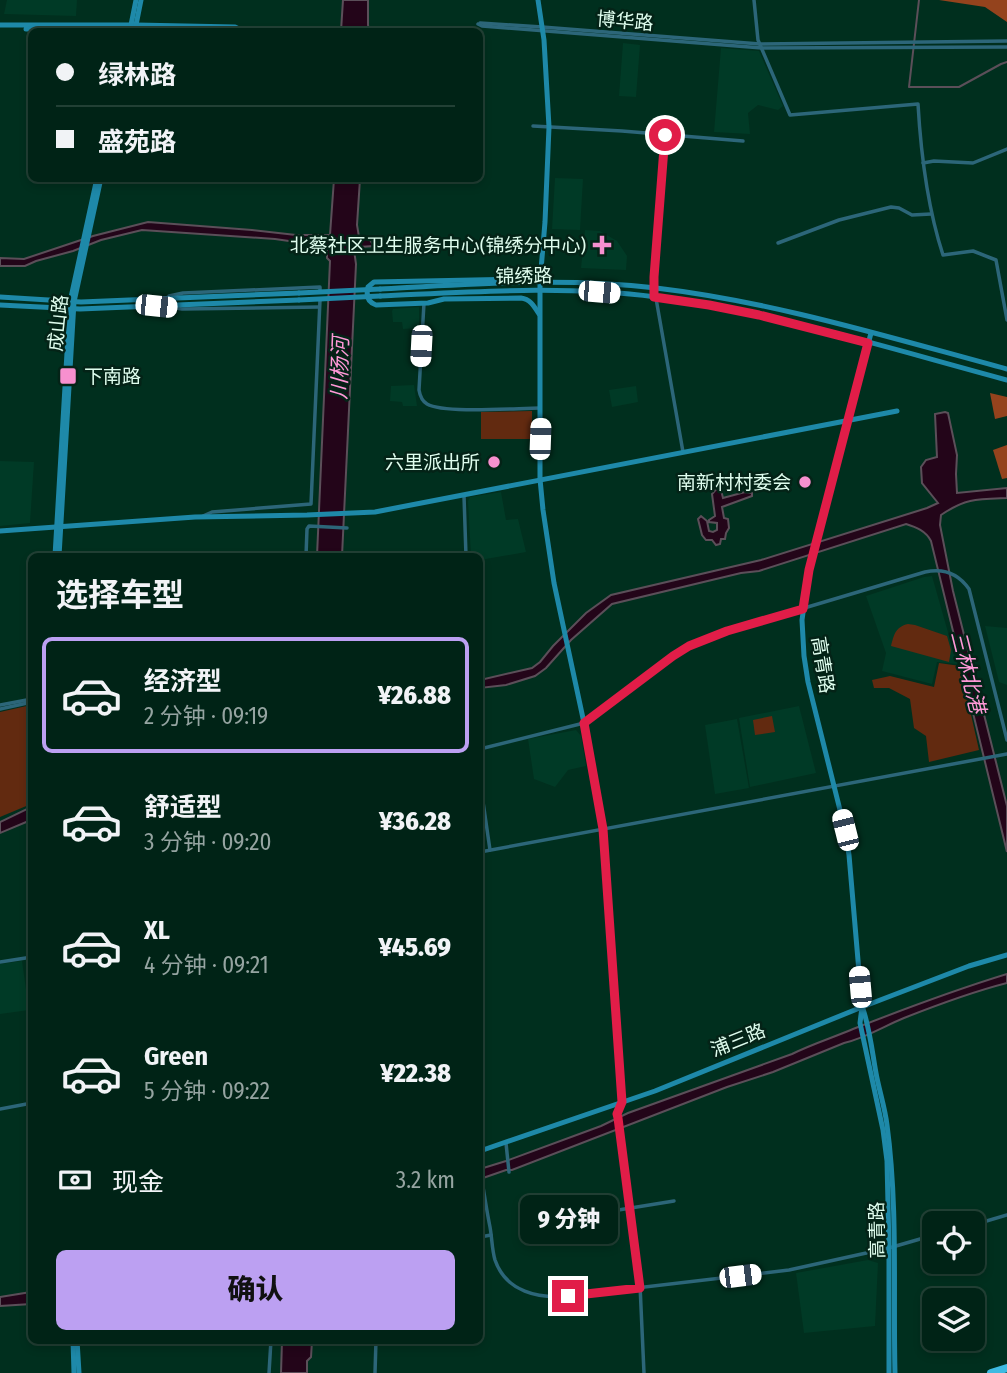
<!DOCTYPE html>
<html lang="zh">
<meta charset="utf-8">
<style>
:root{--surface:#002316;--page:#0e2f23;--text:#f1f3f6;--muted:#95a4a1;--line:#224035;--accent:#bca0f2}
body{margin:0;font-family:"Fira Sans Condensed","Noto Sans SC",sans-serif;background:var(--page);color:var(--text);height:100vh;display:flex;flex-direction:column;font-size:26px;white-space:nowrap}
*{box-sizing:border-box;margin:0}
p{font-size:23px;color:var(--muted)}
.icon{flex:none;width:38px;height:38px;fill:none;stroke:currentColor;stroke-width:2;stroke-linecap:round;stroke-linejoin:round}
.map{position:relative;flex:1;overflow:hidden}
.sheet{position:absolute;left:28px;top:553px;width:455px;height:791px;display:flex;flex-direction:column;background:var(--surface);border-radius:10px;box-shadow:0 4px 10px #0003,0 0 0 2px var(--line)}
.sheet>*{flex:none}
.top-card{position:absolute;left:28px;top:28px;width:455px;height:154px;border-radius:10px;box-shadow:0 4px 10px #0003,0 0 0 2px var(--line);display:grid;align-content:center;height:154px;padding:0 28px;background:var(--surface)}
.fabs{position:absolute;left:922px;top:1211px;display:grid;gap:14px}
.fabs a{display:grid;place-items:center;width:63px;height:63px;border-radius:10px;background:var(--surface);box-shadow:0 4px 10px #0003,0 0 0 2px var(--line);font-size:35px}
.end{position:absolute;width:32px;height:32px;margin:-16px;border:9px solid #e11d48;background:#fff;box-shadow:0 0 0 4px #fff}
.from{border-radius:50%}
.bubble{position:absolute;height:49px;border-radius:10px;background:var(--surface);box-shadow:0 4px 10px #0003,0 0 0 2px var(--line);font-size:23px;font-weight:800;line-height:49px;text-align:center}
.car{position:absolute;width:21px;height:42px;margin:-21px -10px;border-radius:9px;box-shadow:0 0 5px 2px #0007;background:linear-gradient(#fff 24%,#345 0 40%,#fff 0 76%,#345 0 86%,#fff 0)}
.top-card b{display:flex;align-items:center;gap:24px;height:66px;font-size:26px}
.top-card b+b{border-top:2px solid var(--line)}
.top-card i{width:18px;height:18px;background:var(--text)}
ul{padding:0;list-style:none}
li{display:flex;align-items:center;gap:21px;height:116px;margin:0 14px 10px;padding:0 14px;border:4px solid transparent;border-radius:10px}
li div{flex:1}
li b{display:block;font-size:26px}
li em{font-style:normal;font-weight:800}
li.current{border-color:var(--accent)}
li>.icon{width:63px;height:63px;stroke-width:1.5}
h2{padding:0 28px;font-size:32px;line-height:84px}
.pay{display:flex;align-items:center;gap:18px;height:77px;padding:0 28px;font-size:26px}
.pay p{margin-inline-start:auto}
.button{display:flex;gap:14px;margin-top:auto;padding:14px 28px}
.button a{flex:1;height:80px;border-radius:10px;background:var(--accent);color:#111;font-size:28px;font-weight:800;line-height:80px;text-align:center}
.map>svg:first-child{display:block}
.built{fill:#003a26}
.green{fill:#622a10}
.forest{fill:#94431d}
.water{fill:#230519;stroke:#5b4f59;stroke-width:2}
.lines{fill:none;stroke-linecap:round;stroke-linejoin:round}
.stream{stroke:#5b4f59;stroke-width:2}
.street{stroke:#2c6679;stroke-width:3.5}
.secondary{stroke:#1e89a9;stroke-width:5}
.highway{stroke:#3dbae1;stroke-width:8}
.secondary-bridge{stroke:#1e89a9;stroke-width:5}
.route{stroke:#e11d48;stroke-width:9}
.poi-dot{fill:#f790cf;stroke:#042317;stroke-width:2.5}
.labels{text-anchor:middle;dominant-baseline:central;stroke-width:5;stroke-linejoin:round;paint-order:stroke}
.street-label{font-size:19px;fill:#dffdee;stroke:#042317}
.poi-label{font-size:19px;fill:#dffdee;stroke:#042317;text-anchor:end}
.water-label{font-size:21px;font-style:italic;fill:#ff98d7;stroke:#042317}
</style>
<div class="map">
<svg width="1007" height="1373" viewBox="0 0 1007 1373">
<rect width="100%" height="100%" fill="#002f1e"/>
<!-- built -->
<g class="built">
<path d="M7 0H77L76 16 4 14Z"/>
<path d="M623 43 640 45 636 97 619 96Z"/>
<path d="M721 48 759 51 783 106 778 110 758 105 748 113 750 134 714 132Z"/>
<path d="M555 178 583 179 580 230 552 229Z"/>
<path d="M585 230 600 231 617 241 627 256 626 270 581 268Z"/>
<path d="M419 307V328L403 329 402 322H393L392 311 393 309Z"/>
<path d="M414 385 417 406H403L402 402 390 401 391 386Z"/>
<path d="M636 386 638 402 612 407 609 390Z"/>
<path d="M0 461 34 462 30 523 0 526Z"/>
<path d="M501 492 506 520 518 519 526 552 480 560V556H471L468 501 470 497Z"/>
<path d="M932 576 957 664 937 662 932 684 882 671 886 653 866 596 924 577Z"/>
<path d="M985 626 1007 628V685L999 682Z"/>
<path d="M799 706 816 773 750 787 739 718Z"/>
<path d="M737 719 749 788 715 794 705 725Z"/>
<path d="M576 730 581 736 586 766 568 770 555 787 534 779 528 739Z"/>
<path d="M22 961 29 1010 0 1014V964Z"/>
<path d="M868 1260 878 1263 875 1326 804 1333 796 1273Z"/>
</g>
<!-- green -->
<g class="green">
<path d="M532 411V439H481V412Z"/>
<path d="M908 624 915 625 947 636 951 650 949 662 891 646C894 635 895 627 908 624Z"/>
<path d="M939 663 960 666 979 750 929 762 926 736 914 728 910 699 889 688H874L872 680 890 676 934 687Z"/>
<path d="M31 705V804L0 817V712Z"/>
<path d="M772 716 775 732 755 735 753 720Z"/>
</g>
<!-- forest -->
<g class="forest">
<path d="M939 0H1007V22L985 7Z"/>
<path d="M990 393 1007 397V416L995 419Z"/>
<path d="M1007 445V478L1002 479 993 450Z"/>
</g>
<!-- water -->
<g class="water">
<path d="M343 0H368V25L369 31H341Z"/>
<path d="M334 179H360L357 225 359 237 370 240 374 246 359 247 354 250 356 264 342 556H317L330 261 327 258V246L312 242 303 243 275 239 142 230 101 240 73 251 36 261 25 266H0V258L24 259 93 236 148 222 252 230 296 235H330Z"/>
<path d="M945 412 948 413 957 455 956 474 957 493 1007 488V498C978 499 966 498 941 515L940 525 953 591 1007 806V852L931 541C926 531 916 527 906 524L759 571 741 573 612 604 571 640 546 668 535 676 506 685 480 688V680L532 668 540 662 553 646 586 613 611 595 761 560 927 508 938 503 922 483 921 467 926 460 937 457 935 414Z"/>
<path d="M718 487 721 490 723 498 745 492 752 493V496L722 507 724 518 728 519 729 528 726 533 725 539H721L720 544 716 545 712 540H706L702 535 698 519 701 516 707 521 709 531 713 532 717 530V523L709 522V520L715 516 712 494Z"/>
<path d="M31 807V820L0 833V822Z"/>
<path d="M1007 974V983C972 992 937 1005 904 1018 884 1026 866 1038 844 1043L773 1072 727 1087 512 1170H506L480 1179V1169L506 1161 601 1126 628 1113 792 1054C812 1044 832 1038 853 1029 904 1009 955 990 1007 974Z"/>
<path d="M31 1292V1304L0 1306V1297Z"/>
<path d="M282 1341H312L311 1357 307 1361V1373H281Z"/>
</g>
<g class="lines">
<!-- stream -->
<path class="stream" d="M919 0 909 87H959L1001 64 1007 62"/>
<!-- street -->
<g class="street">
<path d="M754 0 758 40 790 115 918 104C921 156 927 206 943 255L973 251 996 260 1007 320"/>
<path d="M480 23 542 27 760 44 1007 41"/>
<path d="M478 24 482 26 762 48 1007 47"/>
<path d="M533 126 622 131 743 141"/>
<path d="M665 135 654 287 683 452"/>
<path d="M923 163 934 161 973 163 1007 149"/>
<path d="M778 243 839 220 891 207 899 208 912 215 931 214"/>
<path d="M169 296 183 293 320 287V292"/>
<path d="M424 303 419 390C420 396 422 401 427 404 444 414 518 408 540 408"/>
<path d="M169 307 182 309 319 307"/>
<path d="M464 496 466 556"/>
<path d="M203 516 212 512 311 504 320 300"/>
<path d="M306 556 307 529 309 526 347 528"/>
<path d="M0 705 32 699"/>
<path d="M0 709 32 702"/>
<path d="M480 749 584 723 673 656 689 646 727 631 925 572C943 568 958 573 969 589L1007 740"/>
<path d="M480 781 490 850"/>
<path d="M480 852 1007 754"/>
<path d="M0 962 32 957"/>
<path d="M621 1104 617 1114 640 1285 644 1373"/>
<path d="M0 1109 32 1103"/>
<path d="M506 1143 509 1172"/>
<path d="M480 1167C483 1187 486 1207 490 1227 492 1238 492 1250 495 1260 506 1292 539 1299 568 1296L789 1270 889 1248 934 1235"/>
<path d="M569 1218 674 1201"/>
<path d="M973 1225 1007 1215"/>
<path d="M480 1237 491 1235"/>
<path d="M269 1373 271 1340"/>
<path d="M375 1373 376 1340"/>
</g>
<!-- secondary -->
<g class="secondary">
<path d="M538 0 544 40 549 127 545 222 540 282V479L543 510 554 583 584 723 603 829 622 1102"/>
<path d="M0 25H136L235 27 243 31"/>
<path d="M131 25 136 0"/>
<path d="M136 25 141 0"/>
<path d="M26 29 240 31"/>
<path d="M527 282 519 279 374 282 368 287C366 295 367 302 376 305L428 303 444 299 521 298C530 299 534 306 539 314"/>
<path d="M380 289C472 284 565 277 656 288 775 302 891 338 1007 369"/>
<path d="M380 296C471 292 564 285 656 297 775 312 891 349 1007 380"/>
<path d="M0 297 81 302 299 293"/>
<path d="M0 305 80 309 299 300"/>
<path d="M871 333 809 570 802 620 804 656 808 682 845 830 849 855 862 1007 860 1023 883 1130 887 1161 889 1248V1373"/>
<path d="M0 531 195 517 307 515 375 512 897 411"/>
<path d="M55 556 70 302 97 178"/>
<path d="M59 556 74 302 101 178"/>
<path d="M863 1009C870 1030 872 1051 876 1073 879 1090 885 1108 887 1125 898 1207 893 1291 895 1373"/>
<path d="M480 1151 655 1091 862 1007 969 966 1007 955"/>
<path d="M73 1340 74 1373"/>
<path d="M77 1340 79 1373"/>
</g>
<!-- highway -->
<path class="highway" d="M991 1373 1007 1368"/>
<!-- secondary-bridge -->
<g class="secondary-bridge">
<path d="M299 293 380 289"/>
<path d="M299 300 380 296"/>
</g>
</g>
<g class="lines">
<!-- route -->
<path class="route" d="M568 1296 640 1288 618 1118 617 1114 622 1102 603 829 584 723 673 656 689 646 727 631 803 609 809 570 868 343 759 315 709 305 654 297V277L665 135"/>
</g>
<!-- markers -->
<g class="poi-dot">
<path d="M598.5 234.5h7v7h7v7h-7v7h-7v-7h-7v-7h7z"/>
<rect x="59" y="367" width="18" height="18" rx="3.5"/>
<circle cx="494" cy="462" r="7"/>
<circle cx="805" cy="482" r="7"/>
</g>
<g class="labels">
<!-- street labels -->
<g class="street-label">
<text transform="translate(625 21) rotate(5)">博华路</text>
<text transform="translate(524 276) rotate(-1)">锦绣路</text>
<text transform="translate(58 323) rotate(-84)">成山路</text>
<text transform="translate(823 665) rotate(81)">高青路</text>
<text transform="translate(738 1040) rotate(-22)">浦三路</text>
<text transform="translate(877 1230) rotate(-91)">高青路</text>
</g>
<!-- poi labels -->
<g class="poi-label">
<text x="586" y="245">北蔡社区卫生服务中心(锦绣分中心)</text>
<text x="84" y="376" text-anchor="start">下南路</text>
<text x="480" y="462">六里派出所</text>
<text x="791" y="482">南新村村委会</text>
</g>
<!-- water labels -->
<g class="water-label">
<text transform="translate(340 368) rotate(-88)">川杨河</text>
<text transform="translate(968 672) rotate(76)">三林北港</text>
</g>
</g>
</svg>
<div class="fabs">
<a><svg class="icon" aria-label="locate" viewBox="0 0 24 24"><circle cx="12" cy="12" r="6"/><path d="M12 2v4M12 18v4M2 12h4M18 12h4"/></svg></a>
<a><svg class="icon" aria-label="layers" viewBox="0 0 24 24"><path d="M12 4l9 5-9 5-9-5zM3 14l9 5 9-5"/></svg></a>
</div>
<i class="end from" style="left:665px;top:135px"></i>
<i class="end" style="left:568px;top:1296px"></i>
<div class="bubble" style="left:520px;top:1195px;width:98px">9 分钟</div>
<i class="car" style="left:599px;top:292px;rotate:95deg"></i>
<i class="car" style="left:156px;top:306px;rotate:96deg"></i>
<i class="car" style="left:421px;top:346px;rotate:183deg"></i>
<i class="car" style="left:540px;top:439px;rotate:2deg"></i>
<i class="car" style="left:845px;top:830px;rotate:346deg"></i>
<i class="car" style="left:860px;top:987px;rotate:355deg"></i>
<i class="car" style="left:740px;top:1276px;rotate:83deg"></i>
<div class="top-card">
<b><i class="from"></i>绿林路</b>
<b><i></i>盛苑路</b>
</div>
<section class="sheet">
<h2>选择车型</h2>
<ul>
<li class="current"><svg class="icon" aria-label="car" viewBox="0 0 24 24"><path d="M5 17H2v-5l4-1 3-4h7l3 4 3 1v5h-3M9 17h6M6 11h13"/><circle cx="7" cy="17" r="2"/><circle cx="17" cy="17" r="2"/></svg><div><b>经济型</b><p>2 分钟 · 09:19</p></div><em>¥26.88</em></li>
<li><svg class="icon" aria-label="car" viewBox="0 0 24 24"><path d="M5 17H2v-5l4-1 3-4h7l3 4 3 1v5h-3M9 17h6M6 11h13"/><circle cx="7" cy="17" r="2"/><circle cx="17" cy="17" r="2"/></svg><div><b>舒适型</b><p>3 分钟 · 09:20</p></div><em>¥36.28</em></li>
<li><svg class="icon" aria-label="car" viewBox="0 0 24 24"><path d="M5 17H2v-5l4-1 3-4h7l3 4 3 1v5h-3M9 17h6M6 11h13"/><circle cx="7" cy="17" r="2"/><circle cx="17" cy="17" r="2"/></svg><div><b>XL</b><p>4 分钟 · 09:21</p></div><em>¥45.69</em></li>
<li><svg class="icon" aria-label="car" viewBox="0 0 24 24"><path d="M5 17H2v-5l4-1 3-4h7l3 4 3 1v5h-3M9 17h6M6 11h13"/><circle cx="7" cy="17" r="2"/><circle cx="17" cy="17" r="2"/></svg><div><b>Green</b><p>5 分钟 · 09:22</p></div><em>¥22.38</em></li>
</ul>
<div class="pay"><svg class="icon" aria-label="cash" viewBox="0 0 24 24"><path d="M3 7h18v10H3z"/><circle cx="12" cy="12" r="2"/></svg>现金<p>3.2 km</p></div>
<div class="button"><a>确认</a></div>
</section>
</div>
